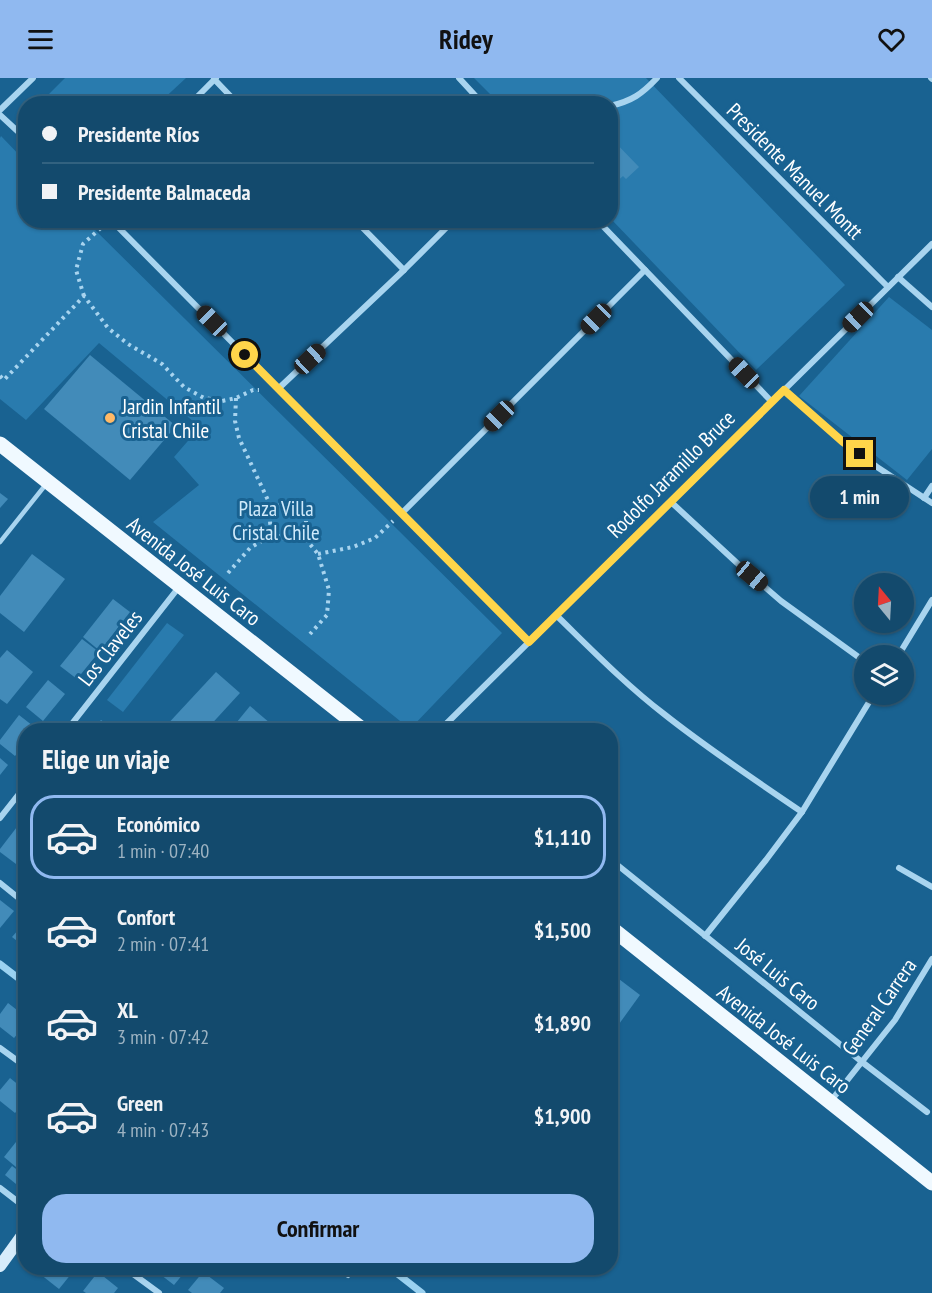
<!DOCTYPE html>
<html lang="es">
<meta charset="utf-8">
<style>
:root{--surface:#134a6d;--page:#1c5172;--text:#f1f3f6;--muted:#9db3c2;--line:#326280;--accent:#90b9f0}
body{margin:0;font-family:"PT Sans Narrow",sans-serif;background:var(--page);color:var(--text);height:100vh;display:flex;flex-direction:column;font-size:22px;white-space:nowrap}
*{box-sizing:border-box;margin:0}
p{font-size:20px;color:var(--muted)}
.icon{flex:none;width:33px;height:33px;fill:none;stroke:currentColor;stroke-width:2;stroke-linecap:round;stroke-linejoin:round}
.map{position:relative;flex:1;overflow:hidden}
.sheet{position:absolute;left:18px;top:645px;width:600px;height:552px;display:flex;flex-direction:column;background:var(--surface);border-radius:24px;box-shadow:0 2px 4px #0004,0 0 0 2px var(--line)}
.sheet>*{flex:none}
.banner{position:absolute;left:18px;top:18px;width:600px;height:132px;border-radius:24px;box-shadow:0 2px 4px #0004,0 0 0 2px var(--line);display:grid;align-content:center;height:132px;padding:0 24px;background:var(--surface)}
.needle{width:39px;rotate:342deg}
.controls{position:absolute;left:854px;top:495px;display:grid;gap:12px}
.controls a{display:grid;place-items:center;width:60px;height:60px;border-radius:50%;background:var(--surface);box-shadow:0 2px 4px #0004,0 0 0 2px var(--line);font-size:30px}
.end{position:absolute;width:27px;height:27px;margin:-14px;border:8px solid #ffd54a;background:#111;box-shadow:0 0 0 3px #111}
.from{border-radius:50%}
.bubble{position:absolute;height:42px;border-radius:21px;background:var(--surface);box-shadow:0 2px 4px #0004,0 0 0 2px var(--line);font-size:20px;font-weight:700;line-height:42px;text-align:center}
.car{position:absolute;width:18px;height:36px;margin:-18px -9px;border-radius:8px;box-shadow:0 0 4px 2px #0007;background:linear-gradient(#222 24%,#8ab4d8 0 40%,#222 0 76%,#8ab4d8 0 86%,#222 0)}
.banner b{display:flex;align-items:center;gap:21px;height:57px;font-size:22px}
.banner b+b{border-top:2px solid var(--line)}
.banner i{width:15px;height:15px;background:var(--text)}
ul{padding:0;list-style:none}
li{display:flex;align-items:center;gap:18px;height:84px;margin:0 12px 9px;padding:0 12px;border:3px solid transparent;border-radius:24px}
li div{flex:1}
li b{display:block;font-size:22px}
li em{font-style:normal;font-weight:700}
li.on{border-color:var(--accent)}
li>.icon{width:54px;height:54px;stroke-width:1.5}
h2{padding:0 24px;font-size:27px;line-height:72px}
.primary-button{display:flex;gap:12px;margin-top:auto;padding:12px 24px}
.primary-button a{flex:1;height:69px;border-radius:24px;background:var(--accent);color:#111;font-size:24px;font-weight:700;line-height:69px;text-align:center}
header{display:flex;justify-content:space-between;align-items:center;height:78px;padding:0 24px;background:var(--accent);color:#111;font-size:27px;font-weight:700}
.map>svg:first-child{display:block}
.green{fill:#297bae}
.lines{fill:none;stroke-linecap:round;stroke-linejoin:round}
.stream{stroke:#9bd2f1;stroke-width:7}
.building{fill:#428bb9}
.path{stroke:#a8d4ef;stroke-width:4;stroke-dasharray:3 4.5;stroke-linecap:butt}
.lane{stroke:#a8d4ef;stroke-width:4.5}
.street{stroke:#a8d4ef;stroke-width:6}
.secondary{stroke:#d6ecfb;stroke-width:12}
.primary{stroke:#f0f9ff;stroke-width:15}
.route{stroke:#ffd54a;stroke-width:8}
.poi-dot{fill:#ffb966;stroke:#196291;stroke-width:2}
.labels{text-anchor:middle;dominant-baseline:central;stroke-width:6;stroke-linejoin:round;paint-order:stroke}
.street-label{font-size:21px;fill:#fff;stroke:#196291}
.poi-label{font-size:21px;fill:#fff;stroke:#196291;text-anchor:start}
.park-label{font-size:21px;fill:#cfeafb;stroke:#196291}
</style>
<header><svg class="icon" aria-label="menu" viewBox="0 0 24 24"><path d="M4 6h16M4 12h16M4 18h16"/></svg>Ridey<svg class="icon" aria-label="heart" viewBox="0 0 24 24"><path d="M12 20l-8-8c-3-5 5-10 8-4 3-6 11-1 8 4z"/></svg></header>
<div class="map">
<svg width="932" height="1215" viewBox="0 0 932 1215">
<rect width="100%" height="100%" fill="#196291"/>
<!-- green -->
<g class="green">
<path d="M65 0H186L159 25H40Z"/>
<path d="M474 0H646L845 207 756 292 611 141 610 26 499 25Z"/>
<path d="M1 58 25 83 26 142 86 143 502 555 410 651 153 444 199 407 174 379 200 349 99 265 26 342 0 321V60Z"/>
<path d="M889 219 932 252V371L907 402 799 318Z"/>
<path d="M167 545 184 557 123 634 107 622Z"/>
</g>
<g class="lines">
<!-- stream -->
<g class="stream">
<path d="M0 886 26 906"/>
<path d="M390 1190 422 1215"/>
</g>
</g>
<!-- building -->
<g class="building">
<path d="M610 59 639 89 626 101 623 98 613 107 610 104Z"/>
<path d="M90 277 176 348 130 402 44 331Z"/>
<path d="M0 415 8 421 0 430Z"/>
<path d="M32 476 65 501 24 554 0 535V518Z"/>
<path d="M113 521 130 534 100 573 83 559Z"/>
<path d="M82 561 99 574 77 601 60 588Z"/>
<path d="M7 572 33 594 7 626 0 621V580Z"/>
<path d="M216 594 240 615 206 652H167L164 650Z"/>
<path d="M48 602 65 616 43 643 26 629Z"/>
<path d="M250 628 270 645 264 652H234L232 650Z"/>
<path d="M19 637 37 651 35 652H26V665L15 678 0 666V662Z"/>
<path d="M101 642 115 652H93Z"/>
<path d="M0 680 8 687 0 697Z"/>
<path d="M20 745 26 750V774L16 786 0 774V771Z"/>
<path d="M0 822 14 833 0 850Z"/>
<path d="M26 843V870L12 859Z"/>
<path d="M615 898 640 917 614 953 610 950V904Z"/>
<path d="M8 925 26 939V946L14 960 0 949V936Z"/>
<path d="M10 1000 26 1013V1022L15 1035 0 1023V1012Z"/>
<path d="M20 1059 26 1063V1089L22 1094 4 1079Z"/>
<path d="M12 1088 23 1096 16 1106 5 1097Z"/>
<path d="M46 1190H76L59 1211 40 1196Z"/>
<path d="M152 1190H188L174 1207Z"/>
<path d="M98 1194 118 1210 114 1215H86L83 1213Z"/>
<path d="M203 1194 224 1210 220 1215H192L188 1212Z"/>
</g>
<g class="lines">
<!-- path -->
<g class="path">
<path d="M84 218 76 192 83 166 102 149"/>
<path d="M0 298 4 302 84 218 108 250 128 266 162 286 184 309 204 320 222 323 236 320 253 312H259"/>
<path d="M236 320 235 343 239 360 273 433"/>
<circle cx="288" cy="443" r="18"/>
<path d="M301 455 318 476 329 512 327 537 310 556"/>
<path d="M318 476 353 469 375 460 393 443"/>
<path d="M228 495 250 470 275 455"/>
</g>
<!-- lane -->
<path class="lane" d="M0 464 47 405"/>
<!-- street -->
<g class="street">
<path d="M459 0 483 26"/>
<path d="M679 0 888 209"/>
<path d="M931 0 932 1"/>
<path d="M214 1 238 26"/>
<path d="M190 26 216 0"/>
<path d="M610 28C632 23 642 16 657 0"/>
<path d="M0 32 33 0"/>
<path d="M0 37 26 61"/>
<path d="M111 142 529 564"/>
<path d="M355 142 404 192"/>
<path d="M597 142 772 324"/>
<path d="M898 199 932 229"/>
<path d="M278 311 404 192 454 142"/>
<path d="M784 312 843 364 877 389 932 425"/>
<path d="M924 420 932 408"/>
<path d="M671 424 737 485 781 523 864 583"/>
<path d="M402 435 645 192"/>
<path d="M556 537C591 571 625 606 664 636 708 671 755 702 802 734"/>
<path d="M898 578 932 522"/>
<path d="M446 646 454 652"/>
<path d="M67 652 179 509"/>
<path d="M437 652 446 646 932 166"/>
<path d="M0 740 26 707"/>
<path d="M610 781 862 984 927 1034"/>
<path d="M899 790 932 809"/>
<path d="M0 805 26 826"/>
<path d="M705 858 766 782 802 734 874 616"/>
<path d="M0 970 26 989"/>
<path d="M830 1024 895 942 932 881"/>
<path d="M0 1110 26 1130"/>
<path d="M125 1190 159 1215"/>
<path d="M339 1190 348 1197"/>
</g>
<!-- secondary -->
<path class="secondary" d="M0 1188 26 1152"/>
<!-- primary -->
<g class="primary">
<path d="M0 366 363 652"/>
<path d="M610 849 932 1105"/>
</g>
</g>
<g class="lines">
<!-- route -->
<path class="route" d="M245 277 529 564 784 312 843 364 860 376"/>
</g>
<!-- markers -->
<circle class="poi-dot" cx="110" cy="340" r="6"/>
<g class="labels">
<!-- street labels -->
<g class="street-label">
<text transform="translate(795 93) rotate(45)">Presidente Manuel Montt</text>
<text transform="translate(671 396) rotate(-45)">Rodolfo Jaramillo Bruce</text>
<text transform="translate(194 493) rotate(38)">Avenida José Luis Caro</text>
<text transform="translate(110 570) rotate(-52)">Los Claveles</text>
<text transform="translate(778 896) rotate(39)">José Luis Caro</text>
<text transform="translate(879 929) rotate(-55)">General Carrera</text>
<text transform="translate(784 961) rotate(38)">Avenida José Luis Caro</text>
</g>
<!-- poi labels -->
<g class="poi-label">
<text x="122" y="328">Jardin Infantil<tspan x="122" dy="24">Cristal Chile</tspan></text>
</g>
<!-- park labels -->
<g class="park-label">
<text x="276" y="430">Plaza Villa<tspan x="276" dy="24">Cristal Chile</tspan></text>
</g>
</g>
</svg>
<div class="controls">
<a><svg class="needle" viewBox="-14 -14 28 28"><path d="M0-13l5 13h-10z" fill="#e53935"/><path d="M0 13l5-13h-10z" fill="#9db3c2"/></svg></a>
<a><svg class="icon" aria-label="layers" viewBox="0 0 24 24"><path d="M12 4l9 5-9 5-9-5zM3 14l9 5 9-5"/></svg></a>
</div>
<i class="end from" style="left:245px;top:277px"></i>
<i class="end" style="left:860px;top:376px"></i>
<div class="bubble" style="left:810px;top:398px;width:99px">1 min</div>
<i class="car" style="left:858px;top:239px;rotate:226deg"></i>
<i class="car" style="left:596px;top:241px;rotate:225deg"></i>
<i class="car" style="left:212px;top:243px;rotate:315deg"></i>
<i class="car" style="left:310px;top:281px;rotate:47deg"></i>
<i class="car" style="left:744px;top:295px;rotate:316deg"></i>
<i class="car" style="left:499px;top:338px;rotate:225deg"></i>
<i class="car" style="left:752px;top:498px;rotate:130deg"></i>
<div class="banner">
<b><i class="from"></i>Presidente Ríos</b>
<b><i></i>Presidente Balmaceda</b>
</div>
<section class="sheet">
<h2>Elige un viaje</h2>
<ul>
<li class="on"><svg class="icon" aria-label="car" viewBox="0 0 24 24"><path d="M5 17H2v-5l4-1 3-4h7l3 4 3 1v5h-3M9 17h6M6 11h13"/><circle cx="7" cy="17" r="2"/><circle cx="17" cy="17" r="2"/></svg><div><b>Económico</b><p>1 min · 07:40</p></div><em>$1,110</em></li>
<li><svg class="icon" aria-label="car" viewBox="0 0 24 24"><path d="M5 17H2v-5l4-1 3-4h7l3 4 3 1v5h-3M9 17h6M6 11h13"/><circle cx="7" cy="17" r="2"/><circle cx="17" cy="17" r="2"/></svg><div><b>Confort</b><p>2 min · 07:41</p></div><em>$1,500</em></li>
<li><svg class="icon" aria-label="car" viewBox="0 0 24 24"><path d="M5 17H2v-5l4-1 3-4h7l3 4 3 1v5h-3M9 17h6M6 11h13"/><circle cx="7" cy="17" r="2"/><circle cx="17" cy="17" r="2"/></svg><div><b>XL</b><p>3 min · 07:42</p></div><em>$1,890</em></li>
<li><svg class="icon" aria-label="car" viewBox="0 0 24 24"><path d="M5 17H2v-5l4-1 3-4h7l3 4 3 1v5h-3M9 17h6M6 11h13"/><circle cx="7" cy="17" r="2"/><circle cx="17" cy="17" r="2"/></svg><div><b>Green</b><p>4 min · 07:43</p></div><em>$1,900</em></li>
</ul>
<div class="primary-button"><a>Confirmar</a></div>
</section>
</div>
